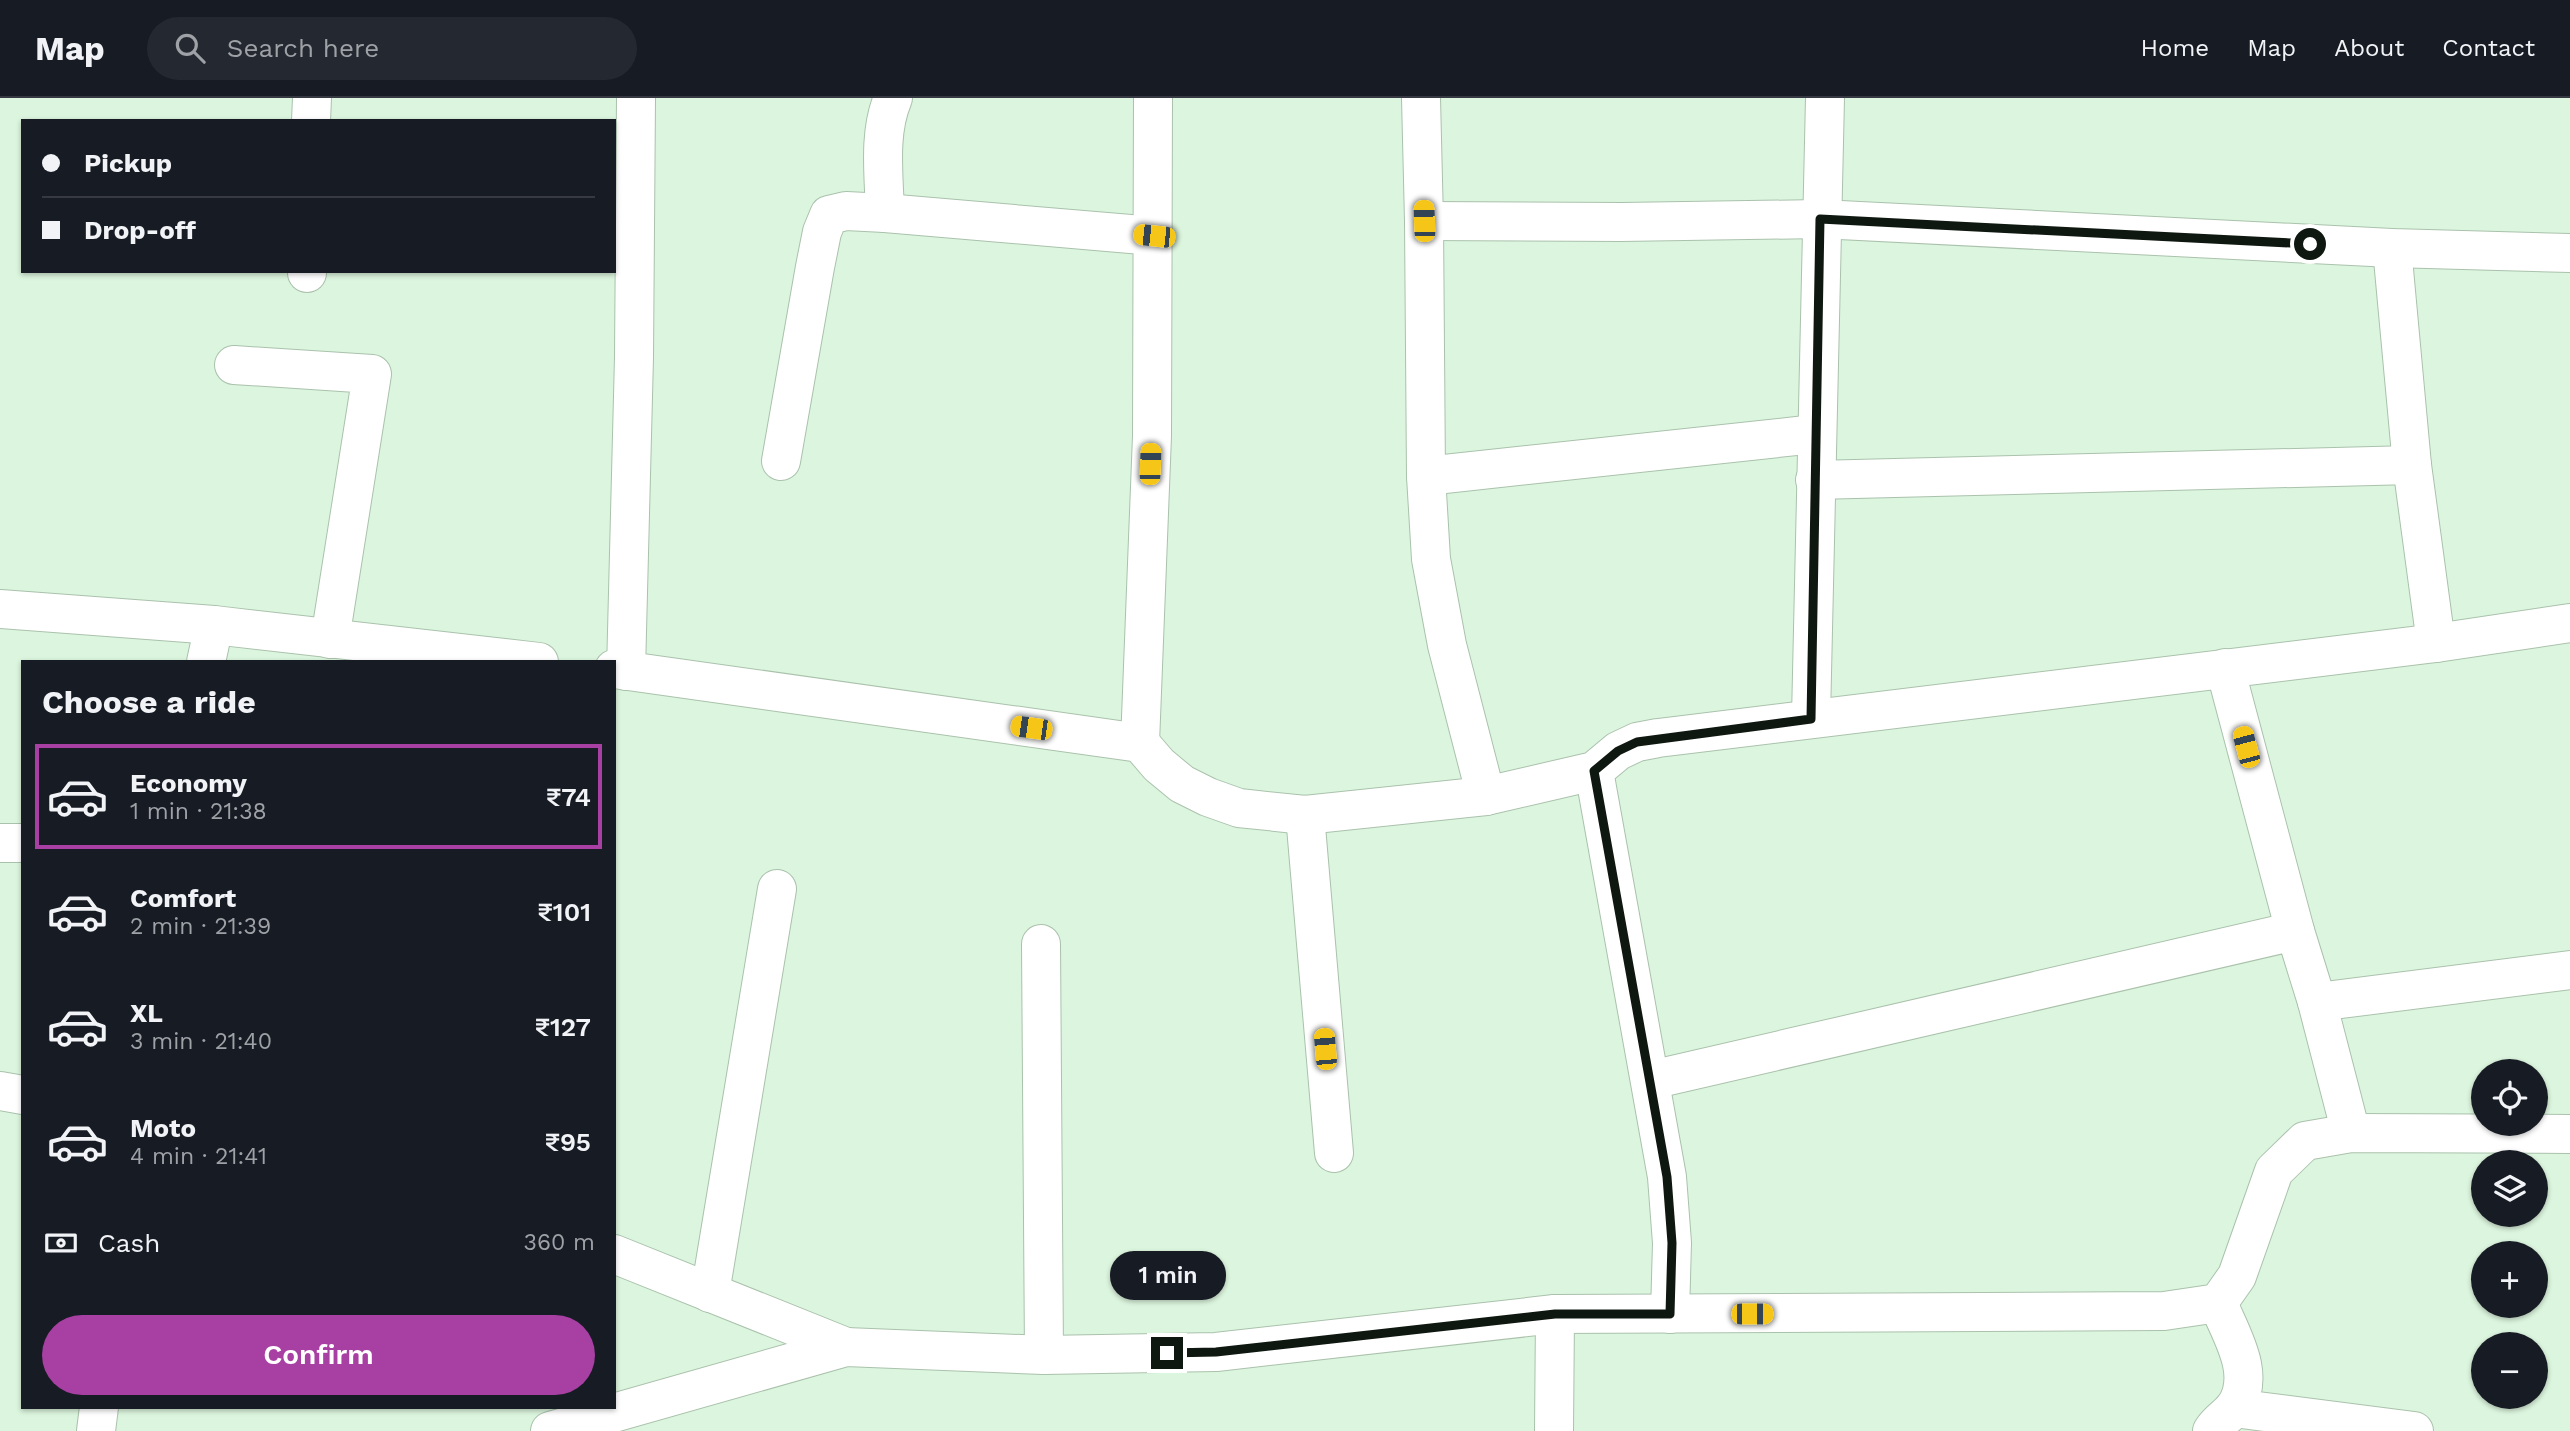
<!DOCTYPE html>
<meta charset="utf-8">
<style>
:root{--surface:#171b24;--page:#242831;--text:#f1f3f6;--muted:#9ea1a6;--line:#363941;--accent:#a840a3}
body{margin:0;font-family:"Work Sans",sans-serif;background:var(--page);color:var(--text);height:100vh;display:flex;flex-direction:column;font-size:26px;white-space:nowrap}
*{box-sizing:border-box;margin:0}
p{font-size:23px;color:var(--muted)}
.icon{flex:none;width:38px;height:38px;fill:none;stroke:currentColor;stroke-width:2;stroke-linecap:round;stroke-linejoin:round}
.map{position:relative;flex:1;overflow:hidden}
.details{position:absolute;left:21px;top:562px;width:595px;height:749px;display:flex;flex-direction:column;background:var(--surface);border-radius:0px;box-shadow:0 2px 5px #0004}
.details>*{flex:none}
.guide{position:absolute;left:21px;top:21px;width:595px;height:154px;border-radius:0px;box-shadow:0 2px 5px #0004;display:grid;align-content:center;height:154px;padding:0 21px;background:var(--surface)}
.controls{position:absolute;left:2471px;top:961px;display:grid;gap:14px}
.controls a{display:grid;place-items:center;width:77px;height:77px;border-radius:50%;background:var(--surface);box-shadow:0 2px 5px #0004;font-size:35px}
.end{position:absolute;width:32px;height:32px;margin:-16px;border:9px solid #0f1810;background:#fff;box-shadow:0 0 0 4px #fff}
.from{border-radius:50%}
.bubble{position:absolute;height:49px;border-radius:24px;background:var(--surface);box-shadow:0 2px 5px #0004;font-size:23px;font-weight:600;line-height:49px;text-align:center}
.car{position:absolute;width:21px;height:42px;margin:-21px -10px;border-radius:9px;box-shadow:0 0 5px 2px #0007;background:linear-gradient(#f5c518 24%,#345 0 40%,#f5c518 0 76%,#345 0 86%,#f5c518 0)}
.guide b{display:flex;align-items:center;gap:24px;height:66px;font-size:26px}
.guide b+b{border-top:2px solid var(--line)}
.guide i{width:18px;height:18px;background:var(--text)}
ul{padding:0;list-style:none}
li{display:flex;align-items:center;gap:21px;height:105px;margin:0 14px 10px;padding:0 7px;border:4px solid transparent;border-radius:0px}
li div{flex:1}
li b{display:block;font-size:26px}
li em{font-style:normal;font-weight:600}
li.on{border-color:var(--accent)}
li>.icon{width:63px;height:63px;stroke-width:1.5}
h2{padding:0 21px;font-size:32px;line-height:84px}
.pay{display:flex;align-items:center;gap:18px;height:77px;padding:0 21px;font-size:26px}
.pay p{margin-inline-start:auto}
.cta{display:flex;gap:14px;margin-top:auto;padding:14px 21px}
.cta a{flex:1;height:80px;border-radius:42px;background:var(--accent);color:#fff;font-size:28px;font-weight:600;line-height:80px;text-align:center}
header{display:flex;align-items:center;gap:42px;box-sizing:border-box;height:98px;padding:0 35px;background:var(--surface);border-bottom:2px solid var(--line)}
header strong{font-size:33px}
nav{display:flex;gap:38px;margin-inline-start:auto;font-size:24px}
.search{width:490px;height:63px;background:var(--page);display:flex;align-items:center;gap:18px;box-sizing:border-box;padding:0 24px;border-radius:38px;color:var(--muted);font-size:26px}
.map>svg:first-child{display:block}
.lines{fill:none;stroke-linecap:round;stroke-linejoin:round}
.minor-casing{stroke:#aac2ac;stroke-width:40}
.minor{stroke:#fff;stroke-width:38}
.route{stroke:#0f1810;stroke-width:9}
</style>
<header>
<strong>Map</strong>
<div class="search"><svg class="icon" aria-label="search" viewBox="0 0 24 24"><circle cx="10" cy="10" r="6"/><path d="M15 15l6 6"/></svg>Search here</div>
<nav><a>Home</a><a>Map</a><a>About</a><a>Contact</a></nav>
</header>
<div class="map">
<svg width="2570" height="1333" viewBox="0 0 2570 1333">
<rect width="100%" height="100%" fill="#dcf5de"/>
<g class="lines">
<!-- minor casing -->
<g class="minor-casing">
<g id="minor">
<path d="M1421 0 1424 123 1426 378 1431 461 1447 547 1486 698"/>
<path d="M311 23 312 0"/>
<path d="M885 115C884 78 878 35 893 0"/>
<path d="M1424 123 1621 124 1820 121 2392 150 2570 155"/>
<path d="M2392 150 2412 367 2436 545"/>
<path d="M307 175V173"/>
<path d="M234 267 372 276 330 541"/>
<path d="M781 363 815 169 822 134 829 117 846 113 885 115 1154 138"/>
<path d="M1426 378 1815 336"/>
<path d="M1815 382 2412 367"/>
<path d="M0 511 214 527 539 564"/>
<path d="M206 564 214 527"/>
<path d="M2225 570 2295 833"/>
<path d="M614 571 1140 645 1159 667 1182 686 1208 699 1239 710 1305 717 1486 698 1594 673 1618 653 1637 644 1658 640 2436 545 2570 525"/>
<path d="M626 573 634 259 636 0"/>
<path d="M1811 620 1825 0"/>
<path d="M1140 645 1152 338 1153 0"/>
<path d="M1594 673 1667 1079 1672 1145 1670 1216"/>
<path d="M1305 717 1334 1055"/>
<path d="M0 745H23"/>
<path d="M1041 846 1044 1257"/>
<path d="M2317 904 2570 872"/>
<path d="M1651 982 2295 833 2317 904 2351 1035"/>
<path d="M0 993 23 997"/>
<path d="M614 1156 846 1249"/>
<path d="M710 1195 777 791"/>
<path d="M2234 1310 2414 1333"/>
<path d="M96 1333 99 1309"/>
<path d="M550 1333 846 1249 1044 1257 1216 1254 1555 1216 2164 1213 2218 1205 2237 1178 2274 1073 2305 1043 2351 1035 2570 1036"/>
<path d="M1554 1333 1555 1216"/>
<path d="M2212 1333C2218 1323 2228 1318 2235 1309 2257 1276 2231 1237 2218 1205"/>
</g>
</g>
<!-- minor -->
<use href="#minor" class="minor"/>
</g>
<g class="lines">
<!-- route -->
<path class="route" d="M1167 1255 1216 1254 1555 1216H1670L1672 1145 1667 1079 1594 673 1618 653 1637 644 1811 621 1820 121 2310 146"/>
</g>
</svg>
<div class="controls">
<a><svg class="icon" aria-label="locate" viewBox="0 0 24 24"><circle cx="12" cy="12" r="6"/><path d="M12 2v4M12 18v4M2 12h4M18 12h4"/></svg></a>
<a><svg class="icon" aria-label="layers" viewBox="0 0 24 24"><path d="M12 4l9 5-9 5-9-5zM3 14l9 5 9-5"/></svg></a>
<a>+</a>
<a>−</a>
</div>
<i class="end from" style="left:2310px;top:146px"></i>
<i class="end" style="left:1167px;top:1255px"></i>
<div class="bubble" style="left:1110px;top:1153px;width:116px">1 min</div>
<i class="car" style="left:1424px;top:123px;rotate:358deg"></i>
<i class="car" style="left:1154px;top:138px;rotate:276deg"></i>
<i class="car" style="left:1150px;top:366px;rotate:2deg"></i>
<i class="car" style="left:1031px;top:630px;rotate:278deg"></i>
<i class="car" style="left:2246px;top:649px;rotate:345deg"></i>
<i class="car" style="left:1325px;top:951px;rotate:355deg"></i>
<i class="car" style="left:1752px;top:1216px;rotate:90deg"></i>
<div class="guide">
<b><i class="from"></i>Pickup</b>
<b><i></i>Drop-off</b>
</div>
<section class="details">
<h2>Choose a ride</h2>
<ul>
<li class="on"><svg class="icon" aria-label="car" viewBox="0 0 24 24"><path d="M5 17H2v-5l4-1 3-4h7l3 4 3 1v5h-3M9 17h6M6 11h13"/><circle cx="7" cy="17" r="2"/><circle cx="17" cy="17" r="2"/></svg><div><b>Economy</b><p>1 min · 21:38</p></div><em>₹74</em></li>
<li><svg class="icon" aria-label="car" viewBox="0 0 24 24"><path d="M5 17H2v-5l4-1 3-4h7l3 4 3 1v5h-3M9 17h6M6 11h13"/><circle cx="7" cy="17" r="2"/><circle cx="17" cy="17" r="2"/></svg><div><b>Comfort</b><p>2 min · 21:39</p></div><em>₹101</em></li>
<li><svg class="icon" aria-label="car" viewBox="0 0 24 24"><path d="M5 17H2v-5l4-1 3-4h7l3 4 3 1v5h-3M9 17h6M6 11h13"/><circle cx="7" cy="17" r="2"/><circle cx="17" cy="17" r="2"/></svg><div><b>XL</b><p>3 min · 21:40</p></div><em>₹127</em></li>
<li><svg class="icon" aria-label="car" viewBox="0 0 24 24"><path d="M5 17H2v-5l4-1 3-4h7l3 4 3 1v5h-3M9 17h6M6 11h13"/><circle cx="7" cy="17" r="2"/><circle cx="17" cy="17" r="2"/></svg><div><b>Moto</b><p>4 min · 21:41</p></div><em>₹95</em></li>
</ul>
<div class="pay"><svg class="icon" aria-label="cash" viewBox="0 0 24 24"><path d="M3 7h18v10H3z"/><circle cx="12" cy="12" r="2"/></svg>Cash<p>360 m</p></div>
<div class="cta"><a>Confirm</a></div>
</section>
</div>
